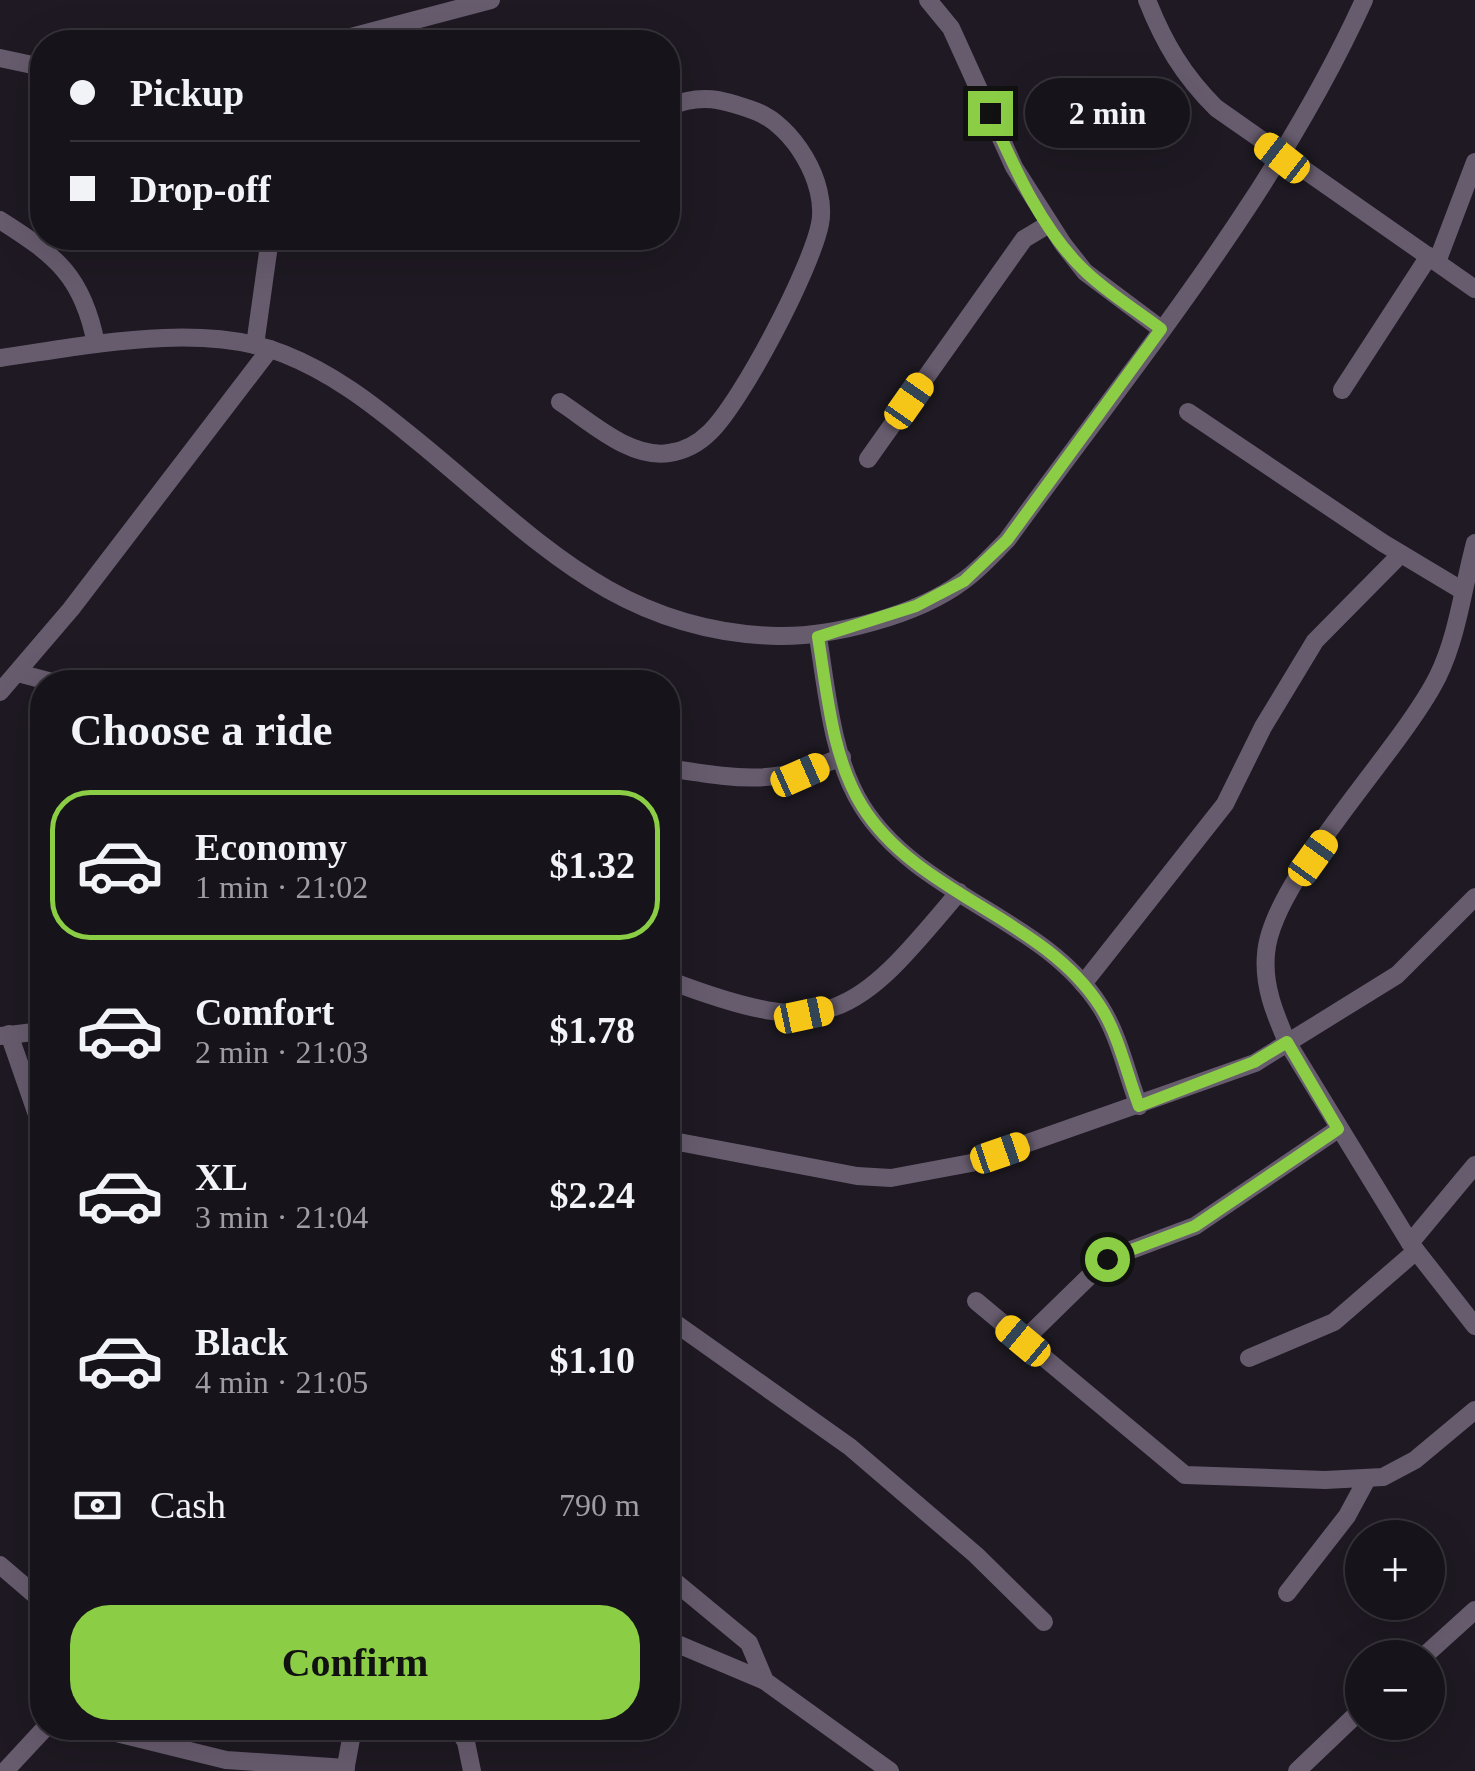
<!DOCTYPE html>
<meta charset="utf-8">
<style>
:root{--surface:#16131a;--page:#232027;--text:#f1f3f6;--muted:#9e9ea2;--line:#353239;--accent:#8bce46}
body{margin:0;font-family:"Times New Roman",serif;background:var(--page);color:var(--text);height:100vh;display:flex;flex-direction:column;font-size:38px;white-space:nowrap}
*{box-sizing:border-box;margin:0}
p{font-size:32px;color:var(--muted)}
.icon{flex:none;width:55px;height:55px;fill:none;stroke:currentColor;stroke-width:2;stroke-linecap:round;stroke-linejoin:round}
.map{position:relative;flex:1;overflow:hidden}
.drawer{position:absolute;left:30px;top:670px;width:650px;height:1070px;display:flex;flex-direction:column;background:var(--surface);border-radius:40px;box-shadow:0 10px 40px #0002,0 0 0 2px var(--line)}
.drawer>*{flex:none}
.hud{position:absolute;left:30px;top:30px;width:650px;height:220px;border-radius:40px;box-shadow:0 10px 40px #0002,0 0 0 2px var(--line);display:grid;align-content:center;height:220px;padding:0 40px;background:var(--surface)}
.fabs{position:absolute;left:1345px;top:1520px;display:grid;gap:20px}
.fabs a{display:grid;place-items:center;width:100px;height:100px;border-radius:50%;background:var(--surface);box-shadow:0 10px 40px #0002,0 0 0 2px var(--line);font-size:50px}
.end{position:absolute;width:45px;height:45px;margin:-22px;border:12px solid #8bce46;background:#111;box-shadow:0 0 0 5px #111}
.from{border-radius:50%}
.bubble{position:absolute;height:70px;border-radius:35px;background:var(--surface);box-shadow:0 10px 40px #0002,0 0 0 2px var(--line);font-size:32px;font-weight:700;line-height:70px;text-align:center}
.car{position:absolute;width:30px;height:60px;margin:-30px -15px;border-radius:12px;box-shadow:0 0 8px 2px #0007;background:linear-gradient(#f5c518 24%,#345 0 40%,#f5c518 0 76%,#345 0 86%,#f5c518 0)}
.hud b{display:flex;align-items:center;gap:35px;height:95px;font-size:38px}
.hud b+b{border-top:2px solid var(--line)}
.hud i{width:25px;height:25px;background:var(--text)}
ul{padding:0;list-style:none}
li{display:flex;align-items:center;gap:30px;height:150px;margin:0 20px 15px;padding:0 20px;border:5px solid transparent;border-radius:40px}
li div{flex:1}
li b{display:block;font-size:38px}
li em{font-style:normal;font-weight:700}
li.on{border-color:var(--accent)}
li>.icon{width:90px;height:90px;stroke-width:1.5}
h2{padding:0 40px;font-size:45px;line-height:120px}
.pay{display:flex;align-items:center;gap:25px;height:110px;padding:0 40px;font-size:38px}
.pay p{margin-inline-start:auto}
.primary-button{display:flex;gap:20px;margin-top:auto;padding:20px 40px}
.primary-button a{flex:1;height:115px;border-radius:40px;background:var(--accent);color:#111;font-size:40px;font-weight:700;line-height:115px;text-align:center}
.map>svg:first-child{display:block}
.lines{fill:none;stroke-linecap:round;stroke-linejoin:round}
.street{stroke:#675c6e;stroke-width:18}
.route{stroke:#8bce46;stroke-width:12}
</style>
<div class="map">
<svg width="1475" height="1771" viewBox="0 0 1475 1771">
<rect width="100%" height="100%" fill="#1e1922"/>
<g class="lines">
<!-- street -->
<g class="street">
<path d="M928 0 951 28 1014 167 1063 244 1085 272 1161 329"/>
<path d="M1147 0C1164 43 1183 75 1216 108L1475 289"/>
<path d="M332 42 491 0"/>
<path d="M0 58 42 67"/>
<path d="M0 220C57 256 83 277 96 344"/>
<path d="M269 245 294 238"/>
<path d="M1437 262 1475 162"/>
<path d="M255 345 269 245 264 238"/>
<path d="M0 358C86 346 201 321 284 354 332 373 371 403 410 435 531 532 612 632 778 636 833 637 918 615 963 581 979 570 993 554 1007 540 1133 366 1275 196 1364 0"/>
<path d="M1342 390 1429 256"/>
<path d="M560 402C591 422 630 459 669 453 684 451 699 443 710 432 742 401 811 269 820 224 828 183 793 125 755 111 722 99 701 93 668 107"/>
<path d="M1188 412 1383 543 1463 591"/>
<path d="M868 459 1024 239 1049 224"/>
<path d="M1475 543C1463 587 1458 635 1438 676 1401 751 1271 880 1266 954 1263 986 1275 1014 1287 1042L1410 1243 1475 1326"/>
<path d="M818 637C827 692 832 758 862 806 918 896 1043 917 1100 1006 1119 1035 1127 1075 1139 1106"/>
<path d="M18 673 52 682"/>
<path d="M0 692 71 609 270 349"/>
<path d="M668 768C740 779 772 786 842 757"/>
<path d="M668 980C831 1042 853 1019 959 892"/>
<path d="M1083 984 1225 804 1263 727 1315 641 1401 554"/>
<path d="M9 1034 42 1129"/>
<path d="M0 1036 42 1031"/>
<path d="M668 1140 857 1176 891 1178 971 1163 1255 1063 1397 975 1475 897"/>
<path d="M1410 1243 1475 1165"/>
<path d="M976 1301 1185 1475 1325 1480 1383 1477 1415 1460 1475 1410"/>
<path d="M668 1318 850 1447 976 1555 1044 1622"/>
<path d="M1023 1341 1107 1259 1195 1226 1338 1129"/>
<path d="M1249 1358 1334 1322 1416 1251"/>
<path d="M0 1565 42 1601"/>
<path d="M668 1576 749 1643 765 1681 890 1771"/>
<path d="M1287 1593 1347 1516 1367 1479"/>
<path d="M668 1640 765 1681"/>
<path d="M1422 1658 1475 1610"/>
<path d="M96 1728 226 1760 346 1768"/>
<path d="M457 1728 466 1742 472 1771"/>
<path d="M5 1771 45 1728"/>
<path d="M345 1771 353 1728"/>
<path d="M1297 1771 1362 1709"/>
</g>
</g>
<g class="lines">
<!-- route -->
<path class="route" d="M990 113C1014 167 1042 231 1086 272 1108 293 1136 310 1161 329L1007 540 964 581 916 606 818 637C827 692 832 758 862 806 918 896 1043 917 1100 1006 1119 1035 1127 1075 1139 1106L1254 1062 1287 1042 1338 1129 1195 1226 1107 1259"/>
</g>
</svg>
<div class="fabs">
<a>+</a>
<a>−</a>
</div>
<i class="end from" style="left:1107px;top:1259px"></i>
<i class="end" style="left:990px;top:113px"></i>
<div class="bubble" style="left:1025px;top:78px;width:165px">2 min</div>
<i class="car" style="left:1282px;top:158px;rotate:308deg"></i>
<i class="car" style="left:909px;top:401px;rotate:35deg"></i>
<i class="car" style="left:800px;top:775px;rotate:66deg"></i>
<i class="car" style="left:1313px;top:858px;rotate:36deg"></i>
<i class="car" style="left:804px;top:1015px;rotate:78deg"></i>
<i class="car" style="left:1000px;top:1153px;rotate:71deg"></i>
<i class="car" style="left:1023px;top:1341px;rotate:310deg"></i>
<div class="hud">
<b><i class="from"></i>Pickup</b>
<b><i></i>Drop-off</b>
</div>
<section class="drawer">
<h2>Choose a ride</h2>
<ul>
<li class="on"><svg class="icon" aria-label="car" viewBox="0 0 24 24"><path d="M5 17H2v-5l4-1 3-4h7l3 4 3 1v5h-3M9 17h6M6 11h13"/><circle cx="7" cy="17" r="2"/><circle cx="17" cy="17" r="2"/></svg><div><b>Economy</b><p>1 min · 21:02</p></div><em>$1.32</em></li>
<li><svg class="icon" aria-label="car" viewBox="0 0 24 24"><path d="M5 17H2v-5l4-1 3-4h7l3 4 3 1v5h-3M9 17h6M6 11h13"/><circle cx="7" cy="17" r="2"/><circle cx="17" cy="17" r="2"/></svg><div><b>Comfort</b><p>2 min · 21:03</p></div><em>$1.78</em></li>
<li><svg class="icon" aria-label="car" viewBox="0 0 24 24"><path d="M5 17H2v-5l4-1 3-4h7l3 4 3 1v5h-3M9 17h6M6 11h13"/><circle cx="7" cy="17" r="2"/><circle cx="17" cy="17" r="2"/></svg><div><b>XL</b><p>3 min · 21:04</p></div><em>$2.24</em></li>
<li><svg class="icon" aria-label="car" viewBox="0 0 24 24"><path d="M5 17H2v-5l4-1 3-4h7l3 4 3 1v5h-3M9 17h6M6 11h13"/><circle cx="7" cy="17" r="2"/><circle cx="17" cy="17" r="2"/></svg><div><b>Black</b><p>4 min · 21:05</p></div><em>$1.10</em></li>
</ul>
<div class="pay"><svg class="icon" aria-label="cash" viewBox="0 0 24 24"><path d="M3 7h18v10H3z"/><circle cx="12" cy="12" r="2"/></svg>Cash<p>790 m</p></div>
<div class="primary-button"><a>Confirm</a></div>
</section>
</div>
